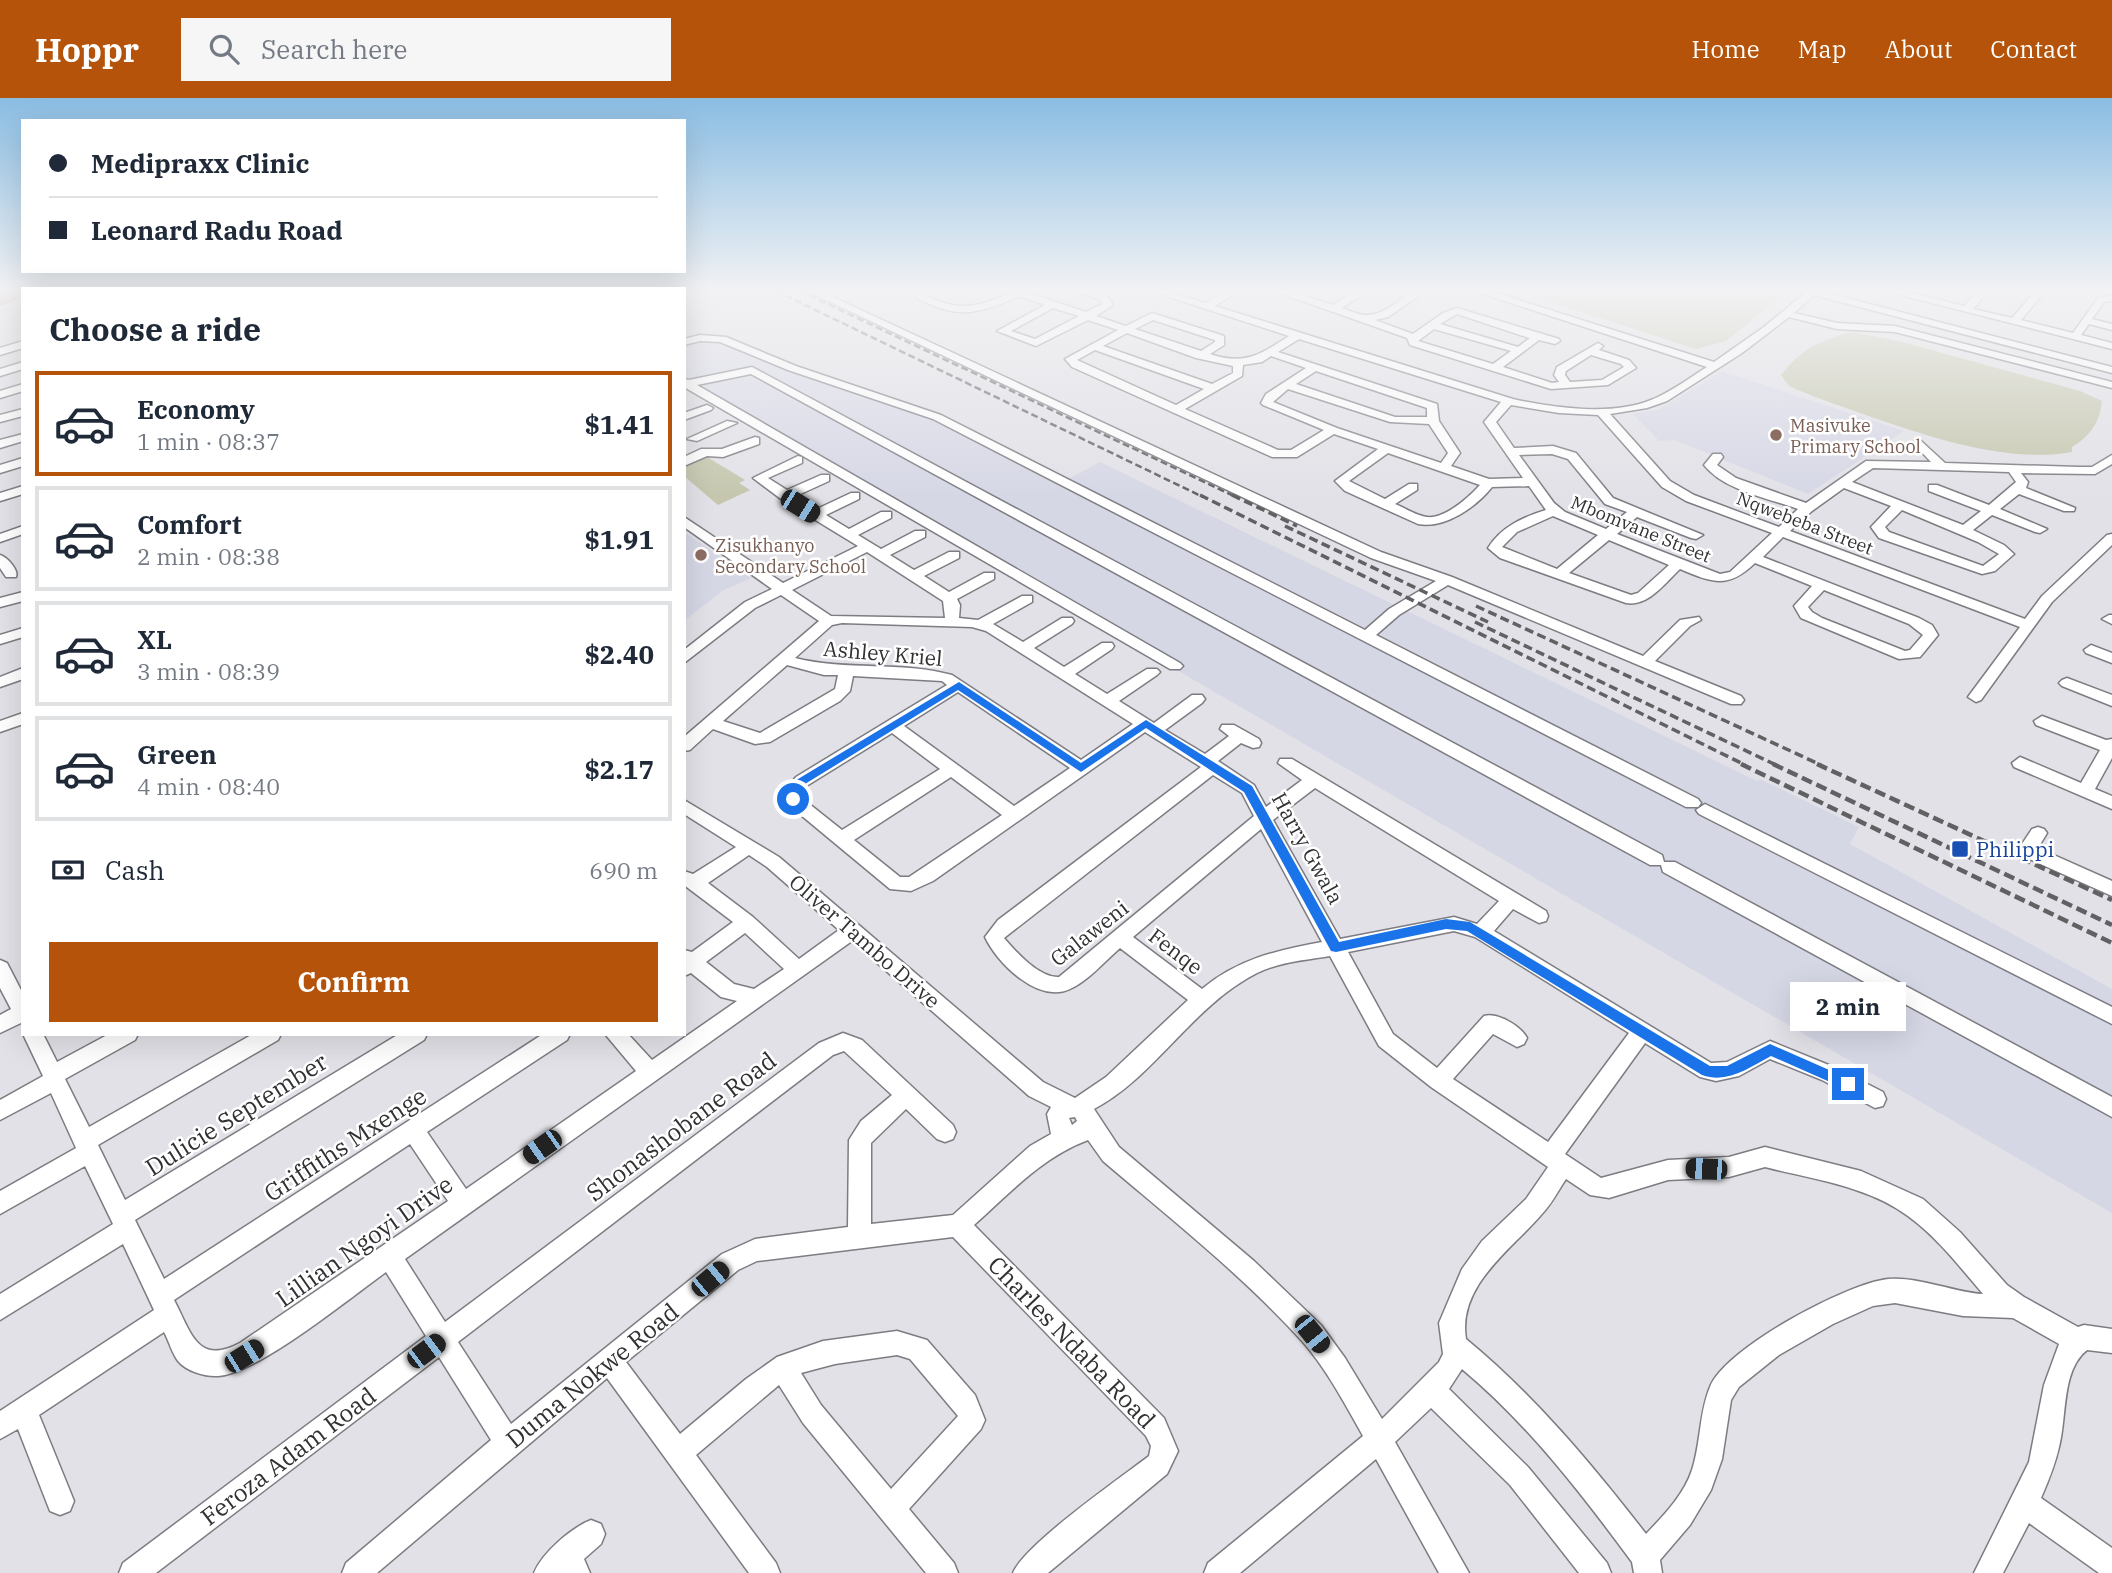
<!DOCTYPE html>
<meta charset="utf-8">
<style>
:root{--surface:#fff;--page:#f6f6f7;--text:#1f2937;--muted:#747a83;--line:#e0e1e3;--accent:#b45309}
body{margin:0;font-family:"IBM Plex Serif",serif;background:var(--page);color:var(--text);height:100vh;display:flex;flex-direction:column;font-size:26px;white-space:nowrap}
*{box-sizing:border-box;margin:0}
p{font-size:23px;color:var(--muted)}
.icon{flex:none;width:38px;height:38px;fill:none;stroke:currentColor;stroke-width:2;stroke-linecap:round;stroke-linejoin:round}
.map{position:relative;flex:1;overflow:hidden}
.sheet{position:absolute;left:21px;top:189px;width:665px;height:749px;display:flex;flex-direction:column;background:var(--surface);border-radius:0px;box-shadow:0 7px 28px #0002}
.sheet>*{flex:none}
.guide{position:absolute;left:21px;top:21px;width:665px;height:154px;border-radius:0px;box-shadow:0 7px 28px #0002;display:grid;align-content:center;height:154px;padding:0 28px;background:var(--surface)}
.end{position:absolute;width:32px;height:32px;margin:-16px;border:9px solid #1a73e8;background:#fff;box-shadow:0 0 0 4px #fff}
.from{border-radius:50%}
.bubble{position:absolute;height:49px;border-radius:0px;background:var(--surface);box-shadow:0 7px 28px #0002;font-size:23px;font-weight:700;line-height:49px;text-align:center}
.car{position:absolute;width:21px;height:42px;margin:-21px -10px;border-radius:9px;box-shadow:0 0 5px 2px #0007;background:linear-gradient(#222 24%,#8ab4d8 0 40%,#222 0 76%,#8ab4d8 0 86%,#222 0)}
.guide b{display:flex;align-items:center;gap:24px;height:66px;font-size:26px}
.guide b+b{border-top:2px solid var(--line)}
.guide i{width:18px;height:18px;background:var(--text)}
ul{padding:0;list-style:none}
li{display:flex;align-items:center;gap:21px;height:105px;margin:0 14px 10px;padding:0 14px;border:4px solid var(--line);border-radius:0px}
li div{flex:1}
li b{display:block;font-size:26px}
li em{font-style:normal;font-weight:700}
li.current{border-color:var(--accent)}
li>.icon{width:63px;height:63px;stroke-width:1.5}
h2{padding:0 28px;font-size:32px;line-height:84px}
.pay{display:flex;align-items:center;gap:18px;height:77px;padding:0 28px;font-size:26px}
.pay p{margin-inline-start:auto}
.primary-button{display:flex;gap:14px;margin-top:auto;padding:14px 28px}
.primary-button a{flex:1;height:80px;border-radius:0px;background:var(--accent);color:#fff;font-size:28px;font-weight:700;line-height:80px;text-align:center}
header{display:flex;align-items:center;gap:42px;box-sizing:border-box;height:98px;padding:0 35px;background:var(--accent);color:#fff}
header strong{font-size:33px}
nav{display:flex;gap:38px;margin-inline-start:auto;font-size:24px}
.search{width:490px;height:63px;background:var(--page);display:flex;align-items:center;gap:18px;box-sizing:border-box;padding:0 24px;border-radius:0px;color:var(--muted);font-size:26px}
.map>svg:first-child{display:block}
.built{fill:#d6d7e5}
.green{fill:#c5c6ad}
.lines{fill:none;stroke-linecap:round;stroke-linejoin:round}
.minor-casing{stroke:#7c7c82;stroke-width:3}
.highway-casing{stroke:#ac7262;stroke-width:4}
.minor{fill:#fff;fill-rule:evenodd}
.highway{fill:#ef957b;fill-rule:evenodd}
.rail-far2{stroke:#616164;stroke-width:2.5;stroke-dasharray:7 3.5;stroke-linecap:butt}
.rail-far1{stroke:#616164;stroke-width:3.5;stroke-dasharray:9 4.5;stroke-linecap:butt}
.rail{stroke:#616164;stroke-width:4.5;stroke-dasharray:11 5;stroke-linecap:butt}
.route{fill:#1a73e8}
.education-dot{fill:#8d6e63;stroke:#fff;stroke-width:2.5}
.transit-dot{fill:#1a4fb4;stroke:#fff;stroke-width:2.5}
.labels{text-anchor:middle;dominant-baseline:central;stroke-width:5;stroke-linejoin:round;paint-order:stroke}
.far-education-label{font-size:18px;fill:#785e54;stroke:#fff;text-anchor:start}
.far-street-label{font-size:18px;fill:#313133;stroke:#fff}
.street-label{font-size:21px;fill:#313133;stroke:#fff}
.transit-label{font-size:21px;fill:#164399;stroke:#fff;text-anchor:start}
.near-street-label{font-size:24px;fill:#313133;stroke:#fff}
</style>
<header>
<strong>Hoppr</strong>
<div class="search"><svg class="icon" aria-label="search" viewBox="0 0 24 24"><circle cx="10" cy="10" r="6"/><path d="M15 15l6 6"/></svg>Search here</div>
<nav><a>Home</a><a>Map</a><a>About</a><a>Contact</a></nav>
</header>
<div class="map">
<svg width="2112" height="1475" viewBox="0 0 2112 1475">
<rect width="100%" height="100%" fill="#e1e1e7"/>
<!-- built -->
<g class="built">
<path d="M717 232 776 261 926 310 1068 381 1100 364 1757 683 1760 681 1859 729 1850 746 2112 891V1115L684 286V243Z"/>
<path d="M1722 273 1904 333 1808 396 1675 342 1659 343 1633 316 1660 311Z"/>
<path d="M684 434 751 480 722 493 684 523Z"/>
</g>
<!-- green -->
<g class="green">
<path d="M1516 193H1773L1778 201 1726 243 1696 251Z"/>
<path d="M1851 234 1899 243 2080 293 2102 303C2100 324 2090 338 2072 349V354C2004 366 1924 337 1860 315 1836 306 1812 299 1789 288L1781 277C1802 250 1819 243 1851 234Z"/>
<path d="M707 359 745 382 739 385 750 392 718 407 684 378V368Z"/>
</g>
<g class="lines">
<!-- minor casing -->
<g class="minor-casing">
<g id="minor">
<path d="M807 193H820L1381 454 1452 479 1643 558 1680 522 1699 519 1701 522 1690 528 1655 563 1741 598 1744 602 1741 606H1731L1448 487 1399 517 1376 537 1698 701 1701 705 1698 709H1686L933 321 788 272 720 244 700 243 684 247V241L700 237 726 239 796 268 941 317 1365 532 1389 511 1436 483 1371 460Z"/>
<path d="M921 193H933L927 198C958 214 979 209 1010 195L1008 193H1023L1086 214 1102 206 1100 202 1076 193H1092L1107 198 1113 207 1096 218 1126 228 1152 215 1224 238V247L1210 256C1245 268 1261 256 1289 238L1151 193H1167L1205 205 1226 193H1238L1215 208 1513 301C1553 310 1613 318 1651 302 1671 294 1689 280 1707 269L1474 193H1490L1714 264 1764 229 1805 195 1803 193H1820L2112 269V275L1814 197 1794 215 1837 225 1895 228 2112 284V290L1895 234 1837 231 1789 219 1742 255 1667 303 1647 310 1610 316 1670 383 1694 397 1779 429 1798 411C1768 400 1725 393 1704 367L1713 356H1721L1723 359 1717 367 1736 380 1806 405 1866 363 1931 364 1913 345 1919 341 1945 365 2078 369H2092L2112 357V366L2095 376 2021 375 2028 384 2026 390 2075 410 2074 413H2064L2019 396 2000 411 2047 431 2040 435 2035 434 1992 417 1973 432 2004 447 2014 456 1995 473 1982 476 1879 440 1871 429 1891 408 1844 390 1812 413 1790 433 2025 521 2042 498 2107 437 2112 436V447L2052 504 1981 602 1976 604 1968 599 2020 529 1783 439 1763 459 1919 520 1932 527 1938 537 1920 559 1899 561 1801 520 1794 508 1812 488 1755 465C1728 491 1713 485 1680 471 1665 485 1648 509 1626 505L1500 460 1488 450C1501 429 1523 419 1546 412L1529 388 1492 389C1476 409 1445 431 1418 426L1345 393 1335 383 1378 351 1334 336 1297 359H1272L1072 269 1065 261 1118 232 1088 222 1036 248 997 233 1045 207 1019 198C979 216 957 222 917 200L915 198ZM1053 210 1079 218 1035 241 1011 233ZM1153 222 1215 242V244L1201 253 1135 231ZM1127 235 1196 260 1233 268V275L1212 286 1103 248ZM1299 241 1501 304 1484 324 1523 380 1489 381 1451 368 1460 355 1439 323 1437 306 1278 254ZM1095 252 1204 291 1176 307 1077 262ZM1271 258 1306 270 1266 296 1261 305 1263 307 1324 332 1291 352H1278L1185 311 1242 278 1243 267 1262 264ZM1316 273 1427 310V319H1395L1296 286ZM1288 291 1390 324 1429 326 1448 355 1441 365 1337 330 1273 304ZM1511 307 1559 315 1598 317 1662 389 1686 403 1772 435 1730 474 1720 476 1617 436 1637 419 1691 440 1696 441 1703 437 1613 400 1576 355 1553 348 1514 350 1496 324ZM1388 355 1480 387C1469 399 1445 421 1427 419 1417 418 1405 410 1395 406L1417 392V386H1409L1385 401 1349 383ZM1552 356 1568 361 1605 406 1627 414 1606 431 1565 414 1554 405 1519 357ZM1873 370 2009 374 2016 384 1989 407 1937 387H1929V393L1981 413 1963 427 1852 384ZM1902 412 1978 444 1999 456 1983 468 1889 434 1885 429ZM1553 418 1598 437 1557 471 1502 449 1517 434ZM1609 442 1669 467 1638 495 1631 497 1569 475ZM1824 492 1909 526 1923 537 1910 552 1905 553 1822 520 1812 514 1808 509Z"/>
<path d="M1274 193H1289L1333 207 1355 193H1367L1342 210C1350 213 1361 218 1369 217 1391 215 1403 193 1426 193L1388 219 1375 222 1413 236 1443 215 1457 210 1559 241 1560 243 1555 246 1539 242 1503 269 1552 285 1559 284 1554 277 1557 269 1598 245 1603 248 1599 252 1629 262 1636 270 1608 287 1551 291 1410 247 1407 240ZM1457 216 1529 240H1530L1518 249 1440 226ZM1434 231 1511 253 1493 266 1418 243ZM1591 257 1621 266 1624 269 1602 282 1570 284 1565 277 1566 273Z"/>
<path d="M1885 193H1903L1964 208 1978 193H1989L1973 211 2012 220 2035 193H2045L2021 222 2073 235 2098 200 2112 197V203L2104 204 2092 221 2112 226V232L2089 226 2081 237 2112 245V251Z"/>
<path d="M23 243V250L0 257V250Z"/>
<path d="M23 264V271L0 278V271Z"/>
<path d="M752 269 1662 757 1664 764H1675L2112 999V1019L1663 774 1661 767H1650L751 276 697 287 1180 565 1183 568 1180 571H1170L684 289V281L689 282Z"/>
<path d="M23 286V293L0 300V293Z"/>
<path d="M707 307 713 310 711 312 684 322V315Z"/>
<path d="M23 311V318L0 324V317Z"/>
<path d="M727 323 737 325 697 343 687 341Z"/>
<path d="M23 336V343L0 350V342Z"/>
<path d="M755 339 759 340V346L723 359 707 358 684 368V359L701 351H722Z"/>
<path d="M798 358 802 359V365L768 380 787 392 821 377H829V383L796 398 817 411 851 395H859V401L826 417 849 431 881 414H891V420L858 437 881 451 915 433H925V439L890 457 914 472 949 454H959V460L924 478 949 494 984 475H994V481L957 501 960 507 959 520 978 522 1022 498H1032V504L993 526 1023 544 1062 520H1072L1074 523 1072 526 1034 550 1064 569 1102 545H1112L1114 548 1112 551 1075 576 1107 596 1147 571H1157L1160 574 1157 577 1119 603 1154 625 1192 597H1202L1205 601 1202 605 1165 632 1205 656 1229 638 1220 631 1222 627H1234L1259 641 1261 645 1259 649 1253 650 1241 645 1218 663 1254 687 1266 709 1302 682 1278 665 1280 661H1292L1546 813 1548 818 1546 823 1539 825 1513 811 1494 833 1711 965 1727 964 1770 943 1836 970 1883 994 1886 1001 1883 1008 1875 1010 1822 982 1770 961 1739 978 1716 983 1700 979 1645 945 1565 1056 1601 1080 1668 1062 1729 1059 1765 1049 1861 1073 1923 1101 1960 1134 2007 1187 2024 1199 2078 1229 2084 1227 2112 1231V1255L2087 1252C2061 1272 2067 1320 2059 1349 2055 1367 2048 1384 2041 1400L2112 1450V1475H2099L2029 1425 2003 1475H1974L2029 1364 2044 1287 2059 1246 2013 1220 1963 1218 1895 1205 1873 1208 1833 1226 1779 1257 1739 1289 1731 1302 1722 1361 1711 1392 1690 1427 1660 1462 1662 1475H1634L1632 1464C1581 1395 1528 1326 1462 1271L1449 1291 1528 1369 1607 1465 1611 1475H1579L1510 1387 1431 1310 1395 1344 1469 1475H1439L1376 1361 1240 1475H1204L1208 1465 1363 1338C1345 1306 1326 1270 1302 1243 1242 1177 1171 1121 1103 1063L1088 1042C1042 1059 1010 1095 974 1127L1164 1320 1178 1353 1167 1376 1048 1475H1013C1024 1447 1120 1380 1149 1358L1151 1348 1146 1338 953 1139 757 1163 738 1172 626 1264 680 1336 746 1281 777 1259 823 1243 897 1233 927 1242 975 1297 985 1322 981 1331 909 1411 954 1465 958 1475H926L803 1325 779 1287 696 1357 776 1465 780 1475H749L607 1280 377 1475H342L346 1465 491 1342 439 1259 156 1475H119L123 1465 426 1238 386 1174C351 1199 257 1276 218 1278 205 1279 186 1273 178 1263 172 1255 169 1243 164 1234L39 1317 74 1403 70 1413 60 1417 50 1413 18 1331 0 1341V1313L154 1212 123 1146 0 1222V1196L113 1126 85 1068 0 1116V1093L76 1050 51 995 0 1022V1002L43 978 23 936H43L57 964 109 936H138L135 942 65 981 89 1029 253 936H281L278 942 98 1047 125 1102 399 936H427L424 942 135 1122 164 1181 543 936H570L567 942 427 1034 466 1091 636 973 605 936H628L652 962 737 903 721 899 691 875 684 878V852L692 854 733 824 684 787V773L693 776 736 749 684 716V702L779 759 1043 984 1075 1000 1106 979 1188 902 1120 850C1105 863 1088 883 1070 891 1038 906 997 865 985 839L998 822 1201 669 1145 634 933 783 911 793 890 791 790 708 784 694 796 679 947 587 942 583 853 578 850 593 840 603 770 644 755 646 713 631 690 652 684 653V639L819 523 781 497 755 510 684 565V552L745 504 772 491 684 429V419L783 485 858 448 781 401 753 380ZM867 454 943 503 945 520 831 518 792 492ZM842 525 972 529 986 533 1133 626 1081 662 952 577C901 563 847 573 795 560L832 527ZM787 567 824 577H838L835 591 760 635 723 623ZM958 594 1070 670 1014 708 904 628ZM892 635 940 671 842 732 803 701 801 695 808 687ZM1213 677 1242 695 1254 718 1059 879C1039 880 1016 854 1004 840ZM951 679 1002 717 909 779H900L854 742ZM1315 690 1499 803 1477 826 1454 819 1340 841 1273 722ZM1261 731 1322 844C1278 852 1238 861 1202 891L1133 839ZM749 757 767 769 839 832 799 861 753 819 708 785ZM1454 833 1475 839 1629 935 1548 1044 1453 981 1493 936 1517 949 1524 946 1527 940C1521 928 1497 914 1484 918L1437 970 1393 936 1348 854ZM745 835 784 871 754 891 734 886 706 864ZM852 843 1029 998 1051 1009 1047 1016 1051 1036 1030 1048 953 1117 871 1126V1045L906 1011 937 1041 945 1044 953 1041 956 1034 953 1027 862 942 843 935 819 945 445 1224 405 1161ZM1330 858 1379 948 1431 989 1548 1069 1526 1101 1482 1143 1462 1171 1439 1225 1443 1256 1439 1264 1382 1321 1345 1260 1321 1227 1254 1163 1119 1049 1094 1011C1155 979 1192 908 1257 875 1279 864 1306 862 1330 858ZM844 953 892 997 861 1023 849 1042 848 1129 755 1141 722 1156 511 1326 458 1244 833 957ZM1075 1019 1077 1023 1072 1027 1069 1020ZM410 1046 448 1103 240 1245C197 1268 191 1234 174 1202ZM1765 1069C1812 1081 1868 1088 1908 1118 1937 1139 1960 1169 1983 1196 1953 1194 1917 1178 1888 1181 1848 1185 1725 1250 1710 1289 1699 1315 1701 1345 1692 1372 1684 1397 1663 1418 1646 1436 1591 1365 1535 1298 1466 1241 1457 1188 1511 1152 1541 1117 1551 1107 1558 1093 1566 1081L1590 1097 1609 1100 1668 1082 1729 1079ZM897 1257 910 1261 958 1318 891 1391 821 1307 801 1275 835 1266Z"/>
<path d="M23 360V368L0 375V367Z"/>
<path d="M23 388V396L0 403V395Z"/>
<path d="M23 428V436L0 444V436Z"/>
<path d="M0 457C7 459 19 472 16 479H6L0 470Z"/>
<path d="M23 494V503L0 509V500Z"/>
<path d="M2109 517H2112V526L2102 521Z"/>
<path d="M23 530V539L0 546V537Z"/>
<path d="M2091 547 2112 555V565L2086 555 2084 552Z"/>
<path d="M23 570V581L0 589V579Z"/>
<path d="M2067 580 2112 597V608L2062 588 2059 585 2062 582Z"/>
<path d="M23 615V626L0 634V623Z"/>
<path d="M2042 618 2106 642 2112 641V660L2095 691 2112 698V711L2014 669 2012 665 2020 659 2081 685 2100 652 2036 627 2034 623Z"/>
<path d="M1705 706 2112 909V926L1699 716 1696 712Z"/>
<path d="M2038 729 2044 731 2047 735 2038 750 2112 783V798L2025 759 2020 749 2032 731Z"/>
<path d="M0 862 7 865 23 896V924L0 935V917L11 911 0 890Z"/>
<path d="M591 1422 601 1426 605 1436 601 1446 584 1461 590 1475H534C542 1455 571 1430 591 1422Z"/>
</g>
</g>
<!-- highway casing -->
<g class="highway-casing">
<path id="highway" d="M8 193H23V197L0 206V197Z"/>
</g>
<!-- minor -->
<use href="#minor" class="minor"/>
<!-- highway -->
<use href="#highway" class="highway"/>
<!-- rail-far2 -->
<g class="rail-far2">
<path d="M776 193 1203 399"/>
<path d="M800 193 1236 399"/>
</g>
<!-- rail-far1 -->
<g class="rail-far1">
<path d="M1200 397 1745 667"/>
<path d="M1232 397 1297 428"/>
<path d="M1285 428 1488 524"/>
<path d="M1476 508 1821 667"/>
<path d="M1475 524 1776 667"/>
</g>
<!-- rail -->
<g class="rail">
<path d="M1741 666 2112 845"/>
<path d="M1773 666 2112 827"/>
<path d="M1817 666 2112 802"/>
</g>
</g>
<!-- sky -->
<linearGradient id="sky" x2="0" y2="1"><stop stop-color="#8abde3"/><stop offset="0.48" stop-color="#f2f2f4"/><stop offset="1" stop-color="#f2f2f4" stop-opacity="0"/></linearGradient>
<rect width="2112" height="400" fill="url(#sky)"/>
<!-- route -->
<path class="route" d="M959 584 1081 665 1146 622 1252 688 1339 844 1446 821 1470 824 1710 968H1727L1770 946 1852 982 1855 986 1848 992 1771 958C1748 970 1728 986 1702 977L1467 833 1446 831 1336 854 1331 853 1244 694 1146 630 1081 674 958 592 805 686 798 695 797 703H789L787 694 798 681Z"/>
<!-- markers -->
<g class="education-dot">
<circle cx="1776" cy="337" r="7"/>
<circle cx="701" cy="457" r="7"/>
</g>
<rect class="transit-dot" x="1951" y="742" width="18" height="18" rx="3.5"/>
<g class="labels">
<!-- far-education labels -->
<g class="far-education-label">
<text x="1790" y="327">Masivuke<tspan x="1790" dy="21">Primary School</tspan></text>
<text x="715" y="447">Zisukhanyo<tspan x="715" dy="21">Secondary School</tspan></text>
</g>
<!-- far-street labels -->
<g class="far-street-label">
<text transform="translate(1805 425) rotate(21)">Nqwebeba Street</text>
<text transform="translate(1641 431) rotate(22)">Mbomvane Street</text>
</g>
<!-- street labels -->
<g class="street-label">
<text transform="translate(883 555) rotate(5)">Ashley Kriel</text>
<text transform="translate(1308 750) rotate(61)">Harry Gwala</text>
<text transform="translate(1089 835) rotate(-38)">Galaweni</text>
<text transform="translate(865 843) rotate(41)">Oliver Tambo Drive</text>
<text transform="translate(1176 853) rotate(37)">Fenqe</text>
</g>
<!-- transit labels -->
<g class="transit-label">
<text x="1976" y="751">Philippi</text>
</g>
<!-- near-street labels -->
<g class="near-street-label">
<text transform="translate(236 1016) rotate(-32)">Dulicie September</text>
<text transform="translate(681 1028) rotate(-37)">Shonashobane Road</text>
<text transform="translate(345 1046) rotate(-33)">Griffiths Mxenge</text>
<text transform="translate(364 1143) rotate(-35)">Lillian Ngoyi Drive</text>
<text transform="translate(1072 1244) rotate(46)">Charles Ndaba Road</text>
<text transform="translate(592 1277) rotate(-39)">Duma Nokwe Road</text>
<text transform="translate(288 1358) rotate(-37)">Feroza Adam Road</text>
</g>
</g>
</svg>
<i class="end from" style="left:793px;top:701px"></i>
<i class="end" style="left:1848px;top:986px"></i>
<div class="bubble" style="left:1790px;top:884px;width:116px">2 min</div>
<i class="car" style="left:800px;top:408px;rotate:122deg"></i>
<i class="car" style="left:542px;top:1049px;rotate:235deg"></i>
<i class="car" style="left:1706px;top:1071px;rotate:272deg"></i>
<i class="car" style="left:710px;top:1181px;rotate:50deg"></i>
<i class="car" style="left:1312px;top:1236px;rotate:141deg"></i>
<i class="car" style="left:426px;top:1253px;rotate:53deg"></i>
<i class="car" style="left:244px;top:1258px;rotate:58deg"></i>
<div class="guide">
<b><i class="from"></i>Medipraxx Clinic</b>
<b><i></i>Leonard Radu Road</b>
</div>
<section class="sheet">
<h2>Choose a ride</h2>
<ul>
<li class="current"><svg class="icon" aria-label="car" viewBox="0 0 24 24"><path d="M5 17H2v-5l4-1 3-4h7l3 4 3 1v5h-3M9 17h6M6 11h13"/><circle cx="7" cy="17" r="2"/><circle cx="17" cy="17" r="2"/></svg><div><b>Economy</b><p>1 min · 08:37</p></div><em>$1.41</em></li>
<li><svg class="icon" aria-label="car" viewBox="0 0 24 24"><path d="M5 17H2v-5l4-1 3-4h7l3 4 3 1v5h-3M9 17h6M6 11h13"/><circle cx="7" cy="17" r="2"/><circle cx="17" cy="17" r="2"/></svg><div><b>Comfort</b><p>2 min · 08:38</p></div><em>$1.91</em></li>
<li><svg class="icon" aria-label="car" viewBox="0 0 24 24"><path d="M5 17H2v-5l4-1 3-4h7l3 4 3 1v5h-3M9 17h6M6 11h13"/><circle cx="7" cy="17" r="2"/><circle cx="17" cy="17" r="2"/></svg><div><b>XL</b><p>3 min · 08:39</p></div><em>$2.40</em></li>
<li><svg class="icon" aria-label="car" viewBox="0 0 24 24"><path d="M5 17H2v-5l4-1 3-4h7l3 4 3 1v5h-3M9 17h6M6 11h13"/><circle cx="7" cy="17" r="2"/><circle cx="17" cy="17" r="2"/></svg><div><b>Green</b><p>4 min · 08:40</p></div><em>$2.17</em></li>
</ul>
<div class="pay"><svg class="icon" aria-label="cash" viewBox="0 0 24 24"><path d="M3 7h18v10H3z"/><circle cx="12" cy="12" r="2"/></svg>Cash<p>690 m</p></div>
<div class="primary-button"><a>Confirm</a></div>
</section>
</div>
